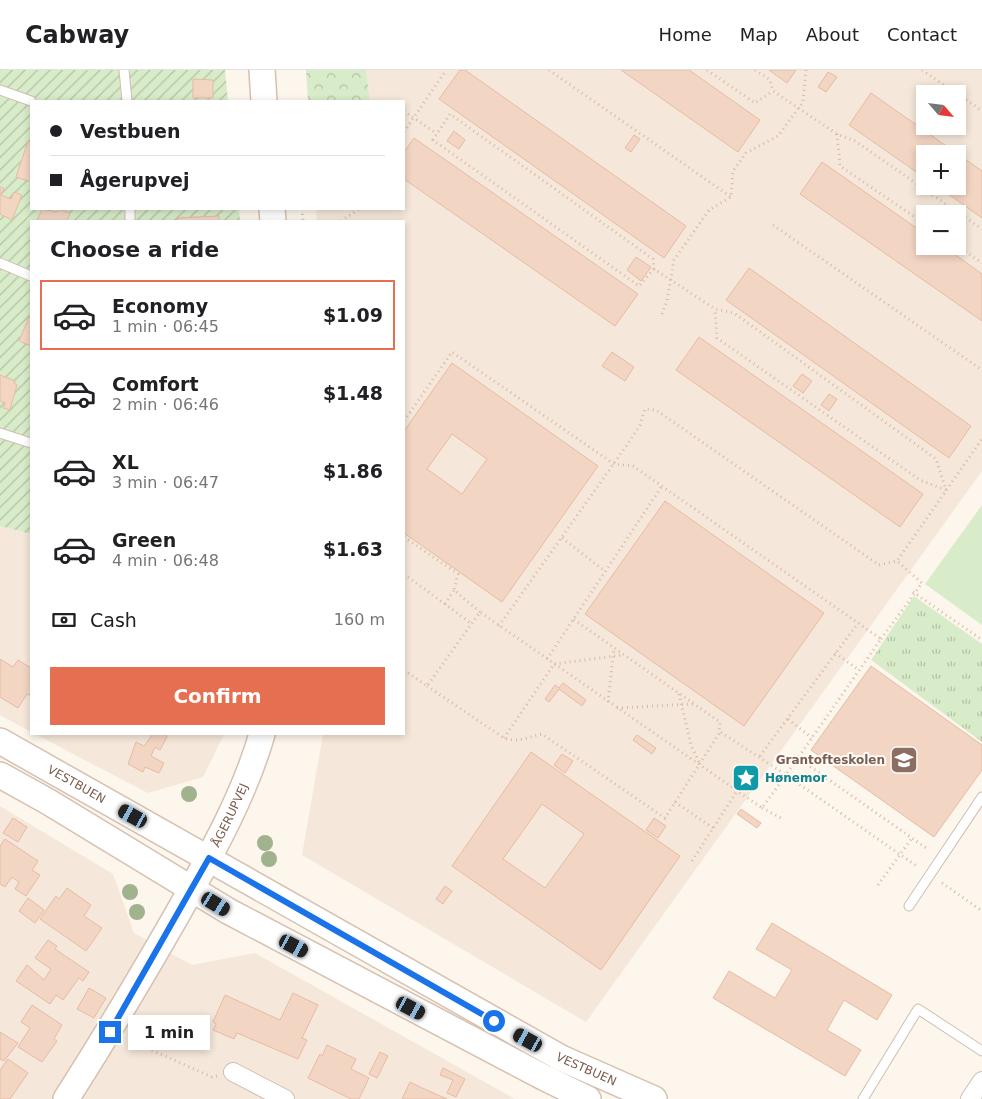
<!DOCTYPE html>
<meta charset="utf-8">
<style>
:root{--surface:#fff;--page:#f2f2f2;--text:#202124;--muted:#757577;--line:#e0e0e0;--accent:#e76f51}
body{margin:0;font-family:"DejaVu Sans",sans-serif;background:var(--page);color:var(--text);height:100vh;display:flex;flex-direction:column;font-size:19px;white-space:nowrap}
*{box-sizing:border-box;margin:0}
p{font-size:16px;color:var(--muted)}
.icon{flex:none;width:28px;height:28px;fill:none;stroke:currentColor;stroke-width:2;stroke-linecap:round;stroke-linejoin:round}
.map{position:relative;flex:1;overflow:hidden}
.panel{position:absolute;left:30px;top:150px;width:375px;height:515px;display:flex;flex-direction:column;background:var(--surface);border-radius:0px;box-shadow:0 2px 8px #0003}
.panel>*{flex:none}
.guide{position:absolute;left:30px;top:30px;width:375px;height:110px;border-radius:0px;box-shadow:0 2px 8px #0003;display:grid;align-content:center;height:110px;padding:0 20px;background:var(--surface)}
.needle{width:32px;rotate:118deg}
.tools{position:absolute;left:916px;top:15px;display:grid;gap:10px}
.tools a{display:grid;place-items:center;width:50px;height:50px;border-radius:0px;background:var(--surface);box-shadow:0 2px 8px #0003;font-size:25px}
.end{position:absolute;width:22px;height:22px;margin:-11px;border:6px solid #1a73e8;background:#fff;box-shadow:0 0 0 2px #fff}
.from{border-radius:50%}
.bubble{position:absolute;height:35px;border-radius:0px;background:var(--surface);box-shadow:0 2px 8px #0003;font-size:16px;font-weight:800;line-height:35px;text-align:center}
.car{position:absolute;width:15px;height:30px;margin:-15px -8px;border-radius:6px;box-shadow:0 0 4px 1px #0007;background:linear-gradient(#222 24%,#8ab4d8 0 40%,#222 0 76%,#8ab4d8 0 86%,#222 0)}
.guide b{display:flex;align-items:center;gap:18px;height:48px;font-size:19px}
.guide b+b{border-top:1px solid var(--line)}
.guide i{width:12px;height:12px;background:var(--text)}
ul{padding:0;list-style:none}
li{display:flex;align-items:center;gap:15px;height:70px;margin:0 10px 8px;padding:0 10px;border:2px solid transparent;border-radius:0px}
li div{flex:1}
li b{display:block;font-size:19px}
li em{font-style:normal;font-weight:800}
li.on{border-color:var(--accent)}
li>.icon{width:45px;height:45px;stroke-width:1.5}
h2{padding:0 20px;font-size:22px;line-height:60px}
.pay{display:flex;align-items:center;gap:12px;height:55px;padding:0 20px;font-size:19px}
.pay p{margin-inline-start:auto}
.primary-button{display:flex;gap:10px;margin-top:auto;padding:10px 20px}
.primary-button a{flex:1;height:58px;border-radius:0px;background:var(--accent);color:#fff;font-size:20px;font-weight:800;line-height:58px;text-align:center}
header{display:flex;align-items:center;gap:30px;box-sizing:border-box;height:70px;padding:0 25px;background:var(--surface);border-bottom:1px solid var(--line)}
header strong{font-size:24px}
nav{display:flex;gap:28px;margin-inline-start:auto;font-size:18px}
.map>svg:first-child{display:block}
.residential{fill:#f5e8da;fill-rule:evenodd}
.grass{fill:url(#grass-tufts)}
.forest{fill:url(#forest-crowns)}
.garden{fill:url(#garden-furrows)}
.pitch{fill:#d8ecc9}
.building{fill:#f3d5c3;stroke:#e6bba3;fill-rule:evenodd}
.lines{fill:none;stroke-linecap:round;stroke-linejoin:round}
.lane-casing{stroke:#d1beb0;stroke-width:11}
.street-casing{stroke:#d1beb0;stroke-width:20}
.secondary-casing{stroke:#d6c0b0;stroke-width:28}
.path{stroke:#d9b8a5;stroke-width:3;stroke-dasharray:1 4;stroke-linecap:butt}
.lane{stroke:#fff;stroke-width:9}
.street{stroke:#fff;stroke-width:18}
.secondary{stroke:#fff;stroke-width:25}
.tree{fill:#a0b28e}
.route{stroke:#1a73e8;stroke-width:6}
.labels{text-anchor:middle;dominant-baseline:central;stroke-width:4;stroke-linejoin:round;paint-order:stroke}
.education-label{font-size:12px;font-weight:bold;fill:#785e54;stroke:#fffaf3;text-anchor:end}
.culture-label{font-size:12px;font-weight:bold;fill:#0d838f;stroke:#fffaf3;text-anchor:start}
.street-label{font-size:12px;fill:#7a5c4d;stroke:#fffaf3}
</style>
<header>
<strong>Cabway</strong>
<nav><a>Home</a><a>Map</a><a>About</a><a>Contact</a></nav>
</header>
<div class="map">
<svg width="982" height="1029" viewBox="0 0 982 1029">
<defs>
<pattern id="grass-tufts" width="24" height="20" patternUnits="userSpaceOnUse" patternTransform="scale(1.25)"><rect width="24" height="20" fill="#d8ecc9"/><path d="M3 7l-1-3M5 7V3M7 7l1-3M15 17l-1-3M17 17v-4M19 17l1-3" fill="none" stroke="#b4c2a5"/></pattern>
<pattern id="forest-crowns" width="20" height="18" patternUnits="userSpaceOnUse" patternTransform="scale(1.25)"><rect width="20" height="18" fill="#d8ecc9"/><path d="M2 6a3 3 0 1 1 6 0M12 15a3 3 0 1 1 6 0" fill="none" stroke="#b4c2a5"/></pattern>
<pattern id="garden-furrows" width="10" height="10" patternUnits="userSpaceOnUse" patternTransform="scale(1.25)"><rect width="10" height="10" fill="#d8ecc9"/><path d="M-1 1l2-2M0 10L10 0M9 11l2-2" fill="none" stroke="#b4c2a5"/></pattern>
</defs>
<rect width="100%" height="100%" fill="#fdf6ec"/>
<!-- residential -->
<g class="residential">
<path d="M366 0H982V401L586 952 302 785 323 664H404V151H317L316 140 404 139V31H370ZM925 24H958V56H925ZM925 84H958V116H925ZM925 144H958V176H925Z"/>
<path d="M0 456 31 464V662L0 645Z"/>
<path d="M35 664H224L203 707 148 723Z"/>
<path d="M0 736 113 804 134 863 192 895 255 883 515 1029H0Z"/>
</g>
<!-- grass -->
<path class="grass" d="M914 526 982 574V672L871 590Z"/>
<!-- forest -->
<path class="forest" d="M306 0H366L370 31H308Z"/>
<!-- garden -->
<path class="garden" d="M0 0H225L228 31H31V139H239L240 151H31V464L0 456Z"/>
<!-- pitch -->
<path class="pitch" d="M982 435V555L925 514Z"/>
<!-- building -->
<g class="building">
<path d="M460 0H465L686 156 664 188 439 29Z"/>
<path d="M621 0H689L760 50 738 82Z"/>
<path d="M769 0H796L787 13Z"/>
<path d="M828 2 837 7 826 22 818 17Z"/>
<path d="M193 9 213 10V28H193Z"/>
<path d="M871 23 982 101V148L937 116H958V84H925V108L849 55Z"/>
<path d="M454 61 465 70 459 79 447 71Z"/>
<path d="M634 65 640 69 631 82 625 78Z"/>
<path d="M414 68 638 224 615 256 404 109V82Z"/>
<path d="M28 71 31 72V112L16 107Z"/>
<path d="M822 92 925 164V176H943L982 204V251L800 124Z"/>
<path d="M0 117 4 118 1 125 11 129 14 122 22 125 12 150 0 144Z"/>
<path d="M42 139 57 142 59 139 70 143 67 151H37Z"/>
<path d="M219 146V151H178L177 148Z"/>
<path d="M636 187 651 197 641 211 627 200Z"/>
<path d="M749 198 971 356 949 388 726 230Z"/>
<path d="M29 247 31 248V276L19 271Z"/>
<path d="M699 267 923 424 900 457 676 300Z"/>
<path d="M612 282 634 297 625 311 602 296Z"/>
<path d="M452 293 598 396 502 532 404 463V361ZM452 364 487 389 462 424 427 399Z"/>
<path d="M802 304 812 311 803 323 793 316Z"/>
<path d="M0 305 15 311 14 313 17 315 10 340 3 338 5 333 0 331Z"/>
<path d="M829 324 837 329 829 341 821 335Z"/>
<path d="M665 431 824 543 744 656 585 544Z"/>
<path d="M0 589 13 597 18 590 31 598V626L27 624 18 638 0 627Z"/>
<path d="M871 596 982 675V700L934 767 811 680Z"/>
<path d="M563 613 586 630 582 636 559 619 549 632 545 629 555 615 559 618Z"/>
<path d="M153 664H165L167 667 160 680 155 677 151 686 164 693 159 703 145 697 143 702 128 694 136 672 144 676Z"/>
<path d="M637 665 656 678 652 684 633 670Z"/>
<path d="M531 682 680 786 601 900 452 796ZM542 734 584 764 545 818 503 789Z"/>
<path d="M562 684 573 691 565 703 554 695Z"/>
<path d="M741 739 761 753 757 758 737 744Z"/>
<path d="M13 748 27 757 18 772 3 763Z"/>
<path d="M654 748 666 756 658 768 646 760Z"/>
<path d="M5 769 38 791 32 800 40 805 26 826 15 819 19 812 12 807 5 817 0 814V776Z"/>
<path d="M445 816 452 821 443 834 436 829Z"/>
<path d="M67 818 91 835 84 846 102 858 86 881 40 849 56 826 59 829Z"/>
<path d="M28 828 44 840 35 853 19 841Z"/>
<path d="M772 853 892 925 877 950 844 930 827 960 861 980 845 1006 713 928 729 901 775 928 792 900 756 879Z"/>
<path d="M48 870 57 876 55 879 89 902 83 911 79 908 63 930 56 925 50 934 16 911 27 895 44 910 51 899 35 888Z"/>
<path d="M89 918 106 928 94 948 77 939Z"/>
<path d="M293 923 318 935 302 968 307 970 298 989 237 963 234 969 213 960 216 954 213 952 225 925 280 950Z"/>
<path d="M32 935 62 955 54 969 57 971 42 992 18 977 30 958 21 952Z"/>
<path d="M0 962 18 973 4 991 0 989Z"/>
<path d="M327 975 356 989 351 999 369 1008 359 1029H351L308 1008 320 984 322 986Z"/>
<path d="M380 982 388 986 377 1008 369 1004Z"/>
<path d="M8 989 28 1003 10 1029H0V1000Z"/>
<path d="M443 998 465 1009 456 1027 447 1023 453 1010 440 1005Z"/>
<path d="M410 1012 420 1017 447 1029H402Z"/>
</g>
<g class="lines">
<!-- lane casing -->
<g class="lane-casing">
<g id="lane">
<path d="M124 0 127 31"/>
<path d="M0 20 31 31"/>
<path d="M130 139V151"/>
<path d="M0 193 31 206"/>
<path d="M0 363 31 373"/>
<path d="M909 836 982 727"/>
<path d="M863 1029 918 939 982 981"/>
</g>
</g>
<!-- street casing -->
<g class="street-casing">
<g id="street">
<path d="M233 1002 285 1029"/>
<path d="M970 1029 982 1011"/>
</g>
</g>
<!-- secondary casing -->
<g class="secondary-casing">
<g id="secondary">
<path d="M262 0 264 31"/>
<path d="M272 139 273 151"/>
<path id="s1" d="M0 671 561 988 654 1029"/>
<path d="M0 705 47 731 228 841 545 1008 588 1029"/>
<path id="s2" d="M66 1029C105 968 142 906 178 843 210 786 244 727 262 664"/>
</g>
</g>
<!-- path -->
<g class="path">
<path d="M549 0 731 127"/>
<path d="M707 0 755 33 773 21"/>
<path d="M755 0 770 10 773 21 837 64 855 71 982 159"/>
<path d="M922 0 957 24"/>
<path d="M958 24 982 41"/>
<path d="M404 41 437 64"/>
<path d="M404 62 446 0"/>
<path d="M837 64 840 96 925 154"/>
<path d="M302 139 303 151"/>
<path d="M341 151 359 139"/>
<path d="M773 155 982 300"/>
<path d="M957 176 982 193"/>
<path d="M654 199 639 216 433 70 450 44 653 189 654 199 715 239 734 243 936 389 946 420 920 410 717 268 715 239"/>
<path d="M662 244 667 231 674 190 709 140 731 127 733 101 746 83 778 66 803 32 806 0"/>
<path d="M404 351 452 282 614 394 633 396 881 569 786 705 918 797"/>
<path d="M404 467 458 504 454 520 480 542"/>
<path d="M562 468 605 501"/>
<path d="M404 504 472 554"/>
<path d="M913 522 982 570"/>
<path d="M445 534 454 520"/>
<path d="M499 556 629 372 640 355 645 339 656 340 879 495 897 491 982 369"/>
<path d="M881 569 922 513 897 491"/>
<path d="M835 583 859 600"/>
<path d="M547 589 662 416"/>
<path d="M404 600 427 616 480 542 762 738 786 705 719 661 720 652 573 549"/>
<path d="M427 616 504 668C519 673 528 667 542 664L665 748 720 662"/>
<path d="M679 624 691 675 700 694"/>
<path d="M608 632 614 578"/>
<path d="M617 638 693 634"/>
<path d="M788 649 812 668"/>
<path d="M504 668 554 594 623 585"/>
<path d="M760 686 858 553"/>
<path d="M798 688 929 780"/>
<path d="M675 732 713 758"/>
<path d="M762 738 783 749"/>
<path d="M692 791 737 721"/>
<path d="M942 813 982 841"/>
<path d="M878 815 912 768"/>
<path d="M129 970 212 1007 217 1006"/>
</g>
<!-- lane -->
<use href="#lane" class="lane"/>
<!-- street -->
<use href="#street" class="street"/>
<!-- secondary -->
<use href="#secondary" class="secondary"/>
</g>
<!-- trees -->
<g class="tree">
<circle cx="189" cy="724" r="8"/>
<circle cx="265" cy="773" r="8"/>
<circle cx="269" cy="789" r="8"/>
<circle cx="130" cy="822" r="8"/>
<circle cx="137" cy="842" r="8"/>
</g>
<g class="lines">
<!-- route -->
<path class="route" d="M110 962 209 788 494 951"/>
</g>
<!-- icons -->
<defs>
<g id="school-square" transform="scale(1.4375)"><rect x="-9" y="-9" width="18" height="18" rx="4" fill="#8d6e63" stroke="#fffaf3"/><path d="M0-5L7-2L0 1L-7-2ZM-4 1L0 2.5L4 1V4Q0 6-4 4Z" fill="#fff"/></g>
<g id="sight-square" transform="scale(1.4375)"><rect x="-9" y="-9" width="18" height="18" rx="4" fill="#0f9aa8" stroke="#fffaf3"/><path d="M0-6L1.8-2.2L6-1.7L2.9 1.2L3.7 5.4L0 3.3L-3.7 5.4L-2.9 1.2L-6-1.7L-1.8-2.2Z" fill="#fff"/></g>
</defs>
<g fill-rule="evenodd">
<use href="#school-square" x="904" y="690"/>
<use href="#sight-square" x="746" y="708"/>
</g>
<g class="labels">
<!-- education labels -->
<g class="education-label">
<text x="885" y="690">Grantofteskolen</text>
</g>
<!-- culture labels -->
<g class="culture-label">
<text x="765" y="708">Hønemor</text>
</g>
<!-- street labels -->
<g class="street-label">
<text stroke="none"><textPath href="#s1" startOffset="88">VESTBUEN</textPath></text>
<text stroke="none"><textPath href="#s2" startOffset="328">ÅGERUPVEJ</textPath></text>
<text stroke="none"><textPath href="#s1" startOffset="672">VESTBUEN</textPath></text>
</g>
</g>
</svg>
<div class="tools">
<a><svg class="needle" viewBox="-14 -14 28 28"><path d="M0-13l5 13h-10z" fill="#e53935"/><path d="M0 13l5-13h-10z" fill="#757577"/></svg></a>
<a>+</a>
<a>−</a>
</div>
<i class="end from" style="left:494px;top:951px"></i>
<i class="end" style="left:110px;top:962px"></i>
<div class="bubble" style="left:128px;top:945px;width:82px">1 min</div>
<i class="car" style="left:133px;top:746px;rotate:299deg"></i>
<i class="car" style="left:216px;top:834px;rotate:121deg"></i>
<i class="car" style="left:294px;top:876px;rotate:118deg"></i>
<i class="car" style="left:411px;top:938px;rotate:118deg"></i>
<i class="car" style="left:528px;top:970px;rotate:299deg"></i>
<div class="guide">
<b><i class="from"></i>Vestbuen</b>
<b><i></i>Ågerupvej</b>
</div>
<section class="panel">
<h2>Choose a ride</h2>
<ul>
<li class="on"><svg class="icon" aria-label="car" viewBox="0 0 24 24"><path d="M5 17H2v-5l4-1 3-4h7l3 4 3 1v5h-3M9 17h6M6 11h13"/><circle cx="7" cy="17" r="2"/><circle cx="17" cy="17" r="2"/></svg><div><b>Economy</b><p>1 min · 06:45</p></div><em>$1.09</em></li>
<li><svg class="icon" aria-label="car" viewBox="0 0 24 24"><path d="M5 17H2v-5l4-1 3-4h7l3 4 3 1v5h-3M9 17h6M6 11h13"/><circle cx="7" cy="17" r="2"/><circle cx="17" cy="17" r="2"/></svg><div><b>Comfort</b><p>2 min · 06:46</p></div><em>$1.48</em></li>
<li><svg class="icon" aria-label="car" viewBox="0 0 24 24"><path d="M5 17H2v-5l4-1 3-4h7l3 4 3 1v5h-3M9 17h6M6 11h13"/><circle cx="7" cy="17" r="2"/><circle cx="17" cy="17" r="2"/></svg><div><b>XL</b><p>3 min · 06:47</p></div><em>$1.86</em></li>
<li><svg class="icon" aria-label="car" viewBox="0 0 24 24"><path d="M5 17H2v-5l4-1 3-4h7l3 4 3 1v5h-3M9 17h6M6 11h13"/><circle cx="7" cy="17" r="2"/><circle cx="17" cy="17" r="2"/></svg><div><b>Green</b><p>4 min · 06:48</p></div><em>$1.63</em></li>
</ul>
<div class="pay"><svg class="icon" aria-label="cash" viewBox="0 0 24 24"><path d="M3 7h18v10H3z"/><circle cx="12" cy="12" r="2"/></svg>Cash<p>160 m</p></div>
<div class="primary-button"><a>Confirm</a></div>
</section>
</div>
